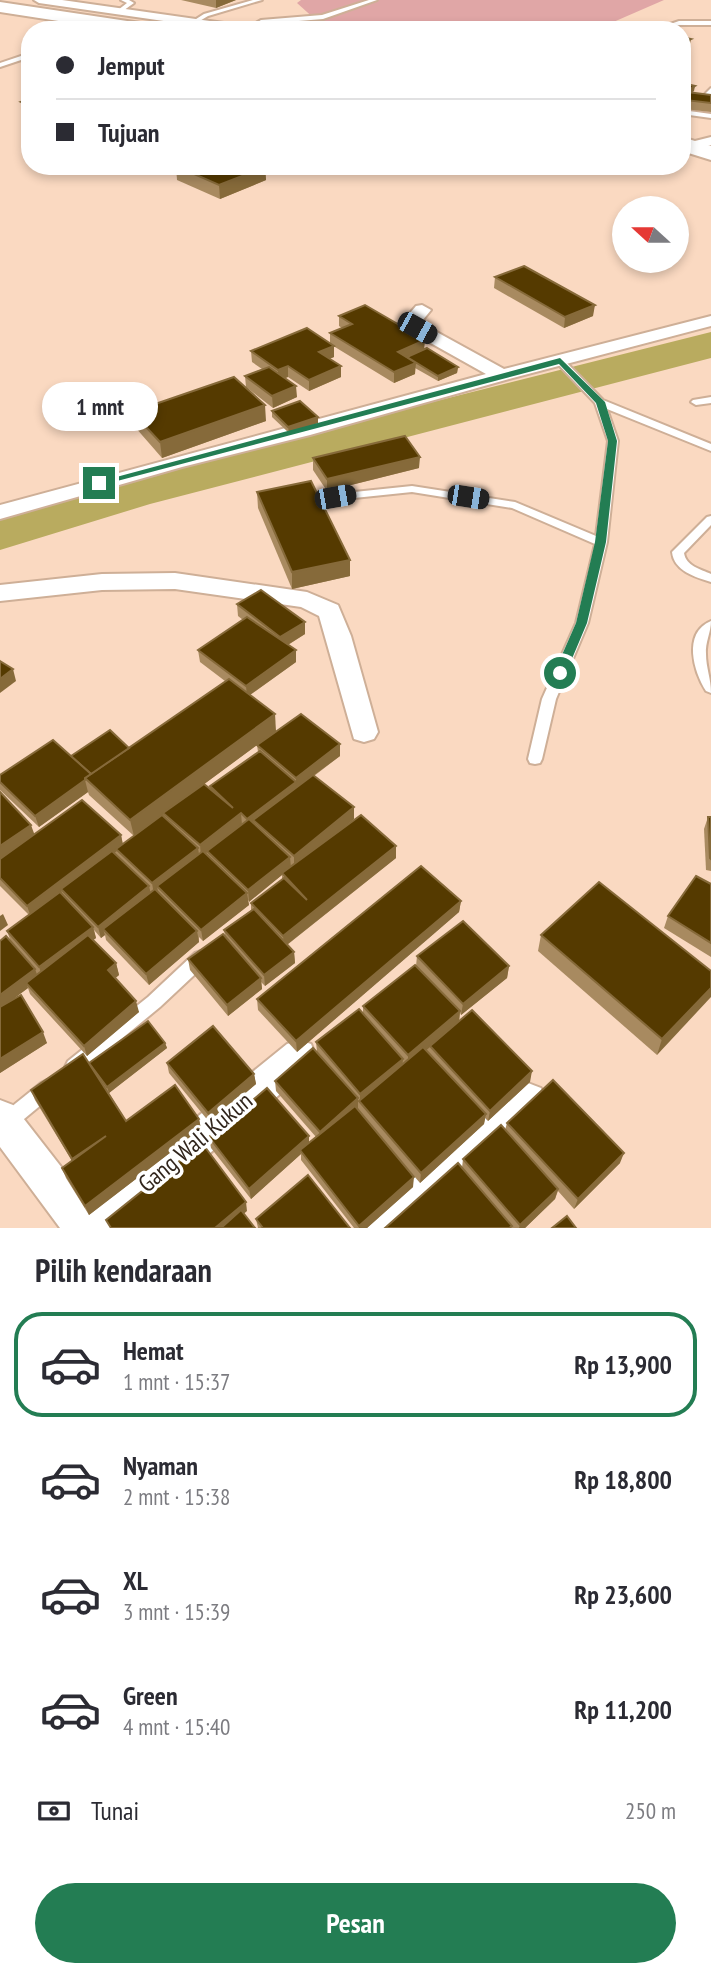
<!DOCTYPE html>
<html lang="id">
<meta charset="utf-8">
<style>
:root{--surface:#fff;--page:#f2f2f3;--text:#2b2b33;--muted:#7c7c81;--line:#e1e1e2;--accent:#237d53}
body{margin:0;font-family:"PT Sans Narrow",sans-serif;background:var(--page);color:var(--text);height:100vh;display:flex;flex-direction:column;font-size:26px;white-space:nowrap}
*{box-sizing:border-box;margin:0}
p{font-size:23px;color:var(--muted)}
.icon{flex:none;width:38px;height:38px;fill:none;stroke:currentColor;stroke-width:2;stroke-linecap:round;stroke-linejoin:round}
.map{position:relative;height:1228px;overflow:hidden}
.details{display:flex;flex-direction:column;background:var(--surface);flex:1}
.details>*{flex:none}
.guide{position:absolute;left:21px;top:21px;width:670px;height:154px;border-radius:28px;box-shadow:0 4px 10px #0003;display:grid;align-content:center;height:154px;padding:0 35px;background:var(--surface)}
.needle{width:46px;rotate:291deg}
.controls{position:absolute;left:612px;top:196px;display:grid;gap:14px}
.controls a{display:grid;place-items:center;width:77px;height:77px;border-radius:50%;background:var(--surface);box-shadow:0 4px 10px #0003;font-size:35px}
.end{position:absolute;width:32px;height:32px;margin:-16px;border:9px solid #237d53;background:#fff;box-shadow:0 0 0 4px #fff}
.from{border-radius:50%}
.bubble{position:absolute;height:49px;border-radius:24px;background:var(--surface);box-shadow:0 4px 10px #0003;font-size:23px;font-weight:700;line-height:49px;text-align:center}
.car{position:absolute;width:21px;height:42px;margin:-21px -10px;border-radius:9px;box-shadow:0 0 5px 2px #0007;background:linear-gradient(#222 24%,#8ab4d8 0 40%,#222 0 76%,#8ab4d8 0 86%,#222 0)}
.guide b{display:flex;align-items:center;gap:24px;height:66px;font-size:26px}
.guide b+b{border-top:2px solid var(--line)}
.guide i{width:18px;height:18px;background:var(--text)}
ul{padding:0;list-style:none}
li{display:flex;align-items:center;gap:21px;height:105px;margin:0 14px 10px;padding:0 21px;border:4px solid transparent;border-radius:28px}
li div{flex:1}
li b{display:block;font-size:26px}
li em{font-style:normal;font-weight:700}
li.active{border-color:var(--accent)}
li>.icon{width:63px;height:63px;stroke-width:1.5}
h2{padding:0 35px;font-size:32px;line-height:84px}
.pay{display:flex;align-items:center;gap:18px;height:77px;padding:0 35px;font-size:26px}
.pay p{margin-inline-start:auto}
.action{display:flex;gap:14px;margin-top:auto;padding:14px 35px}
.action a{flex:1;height:80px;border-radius:42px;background:var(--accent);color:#fff;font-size:28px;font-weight:700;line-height:80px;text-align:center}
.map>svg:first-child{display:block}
.green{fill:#e0a6a6}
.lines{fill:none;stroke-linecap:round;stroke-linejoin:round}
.river{fill:#b9ab5f;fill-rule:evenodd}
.service-casing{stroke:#ceaf97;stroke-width:4}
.minor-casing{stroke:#ceaf97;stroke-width:4}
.trunk-casing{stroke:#ceaf97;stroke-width:4}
.service{fill:#fff;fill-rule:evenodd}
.minor{fill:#fff;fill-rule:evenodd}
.trunk{fill:#fff;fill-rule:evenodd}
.wall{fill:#a88a60}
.shaded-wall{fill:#866a3a}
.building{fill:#553a00;stroke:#866a3a;stroke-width:2}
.route{fill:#237d53}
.labels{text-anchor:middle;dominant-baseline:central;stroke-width:7;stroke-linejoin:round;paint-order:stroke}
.near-street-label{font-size:24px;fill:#31251c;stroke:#fff}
</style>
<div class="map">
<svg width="711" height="1228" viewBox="0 0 711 1228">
<rect width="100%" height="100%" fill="#fad9c1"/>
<!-- green -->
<path class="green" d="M301 0H664L595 30H327L297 3Z"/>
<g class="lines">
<!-- river -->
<path class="river" d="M711 332V358L150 504 0 550V517L114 482Z"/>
<!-- service casing -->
<g class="service-casing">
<g id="service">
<path d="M121 0H129L134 3 120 13 118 10 127 3Z"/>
<path d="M253 0H262L208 16 198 22 193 21 204 14Z"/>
<path d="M369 0H377L323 19 262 24 252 30 246 29 261 20 322 15Z"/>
<path d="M679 21H711V25H679L663 30H653Z"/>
<path d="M30 53V57L0 67V63Z"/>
<path d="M711 88V100L705 94Z"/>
<path d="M682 110 711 114V118L682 114Z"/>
<path d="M560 358 563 359 603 400 711 444V451L607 409 618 441 607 542 588 623 556 699 542 759 540 763 535 764 530 763 528 759 542 699 576 623 595 544 512 508 412 492 335 500 330 497 335 494 412 486 515 502 596 536 608 441 595 403 557 363 555 361Z"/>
<path d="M711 397V403L696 405 691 402 693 400Z"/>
<path d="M711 516V525L684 553C686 566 700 569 711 574V582C695 577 674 571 672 552L707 517Z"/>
<path d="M711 621C711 633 705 642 706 654 706 668 711 678 711 693L706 691C694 672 682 633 711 621Z"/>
<path d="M201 951 207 953 209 958 207 963 160 1007 80 1073 74 1075 68 1073 65 1067 68 1061 148 997 195 953Z"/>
<path d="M47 1080 53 1083 56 1089 53 1095 6 1134 0 1137V1116L41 1083Z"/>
</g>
</g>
<!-- minor casing -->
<g class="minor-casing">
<g id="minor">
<path d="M34 0H62L252 27 258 30H226L39 3Z"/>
<path d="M711 137V145L692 150 685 146 687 143Z"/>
<path d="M422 305 431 310 422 321 424 325 504 369 711 316V326L509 379 310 435 182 467 0 519V505L486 374 411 332 404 320 416 306Z"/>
<path d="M175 573 307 592 338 605 351 636 378 732 374 739 364 742 354 739 319 616 301 607 175 589 102 590 0 601V585L102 574Z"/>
<path d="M299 1040 311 1044 316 1056 311 1068 121 1228H60L0 1147V1100L13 1105 90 1204 287 1044Z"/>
<path d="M528 1083 541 1088 546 1100 541 1112 412 1228H364L369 1214 515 1088Z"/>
</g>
</g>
<!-- trunk casing -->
<g class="trunk-casing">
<g id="trunk">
<path d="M0 2 154 25 163 30H117L0 12Z"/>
<path d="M682 137 711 146V160L682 151Z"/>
</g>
</g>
<!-- service -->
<use href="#service" class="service"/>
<!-- minor -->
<use href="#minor" class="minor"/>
<!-- trunk -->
<use href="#trunk" class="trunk"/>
</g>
<!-- wall -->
<g class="wall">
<path d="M181 0H236L216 8Z"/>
<path d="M682 83 694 91 690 93 711 95V112L684 109 686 95 682 98Z"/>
<path d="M30 99V110L22 107 21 102Z"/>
<path d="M176 166 265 167 266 180 220 199 177 180Z"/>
<path d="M495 277 593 316 564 328 494 288Z"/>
<path d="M339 316 424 350 458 367 457 373 438 381 415 368V374L394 383 330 344V333L342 328 339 326Z"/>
<path d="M334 346V357L329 359 341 366V377L309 391 288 377 285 378 297 397 273 408 246 387 245 376 262 369 252 362 251 351Z"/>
<path d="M272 411 318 423 289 433 272 417Z"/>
<path d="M132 412 266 421 162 458 135 427Z"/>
<path d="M313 458 419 468 327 491 313 470Z"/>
<path d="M257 492 350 560V576L292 589 258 508Z"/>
<path d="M237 604 305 622V634L288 645 296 650V662L250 695 276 731 204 784 211 789 210 786 258 752 257 745 340 756 314 776 354 819 333 836 396 858 287 945 294 952 295 963 265 986 261 982 262 989 228 1016 190 970 188 959 225 937 224 930 251 910V903L282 880V875L248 901 249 905 203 941 199 937V942L149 985 106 940 105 935 101 938 94 930 96 938 93 940 116 963 119 975 115 978 139 1012 87 1056 30 994 28 988 13 999 47 1043 0 1073V941L11 942 7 931 29 915 0 886V792L34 834 121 835 123 844 134 836 89 795 88 792 39 827 0 790V775L71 757 129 748 225 681 200 662 198 650 243 620 238 616Z"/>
<path d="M708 817H711V871L706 870 704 829Z"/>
<path d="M711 884V957L664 928 668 916Z"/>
<path d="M461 901 459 912 297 1052 258 1010 257 999Z"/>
<path d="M541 935 711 971 657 1055 538 951Z"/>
<path d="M417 956 509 966 507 978 461 1015 460 1013 459 1021 530 1082 488 1121 485 1118 484 1124 420 1183 367 1121 413 1187 367 1228H354L301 1160V1154L251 1199 211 1148 209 1137 309 1143 316 1137 276 1091 275 1081 317 1052 316 1042 363 1014V1006L416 966Z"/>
<path d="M165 1043 167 1048 109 1093 126 1121 199 1119 201 1129 89 1215 66 1178 62 1168 72 1161 35 1100 31 1090 90 1065Z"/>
<path d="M167 1063 254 1074 256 1084 210 1123 169 1073Z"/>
<path d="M507 1123 620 1163 574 1209 558 1191 555 1199 525 1228H511L462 1168 463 1159 505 1130Z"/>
<path d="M256 1219 350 1228H258Z"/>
</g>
<!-- shaded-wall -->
<g class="shaded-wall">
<path d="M216 0H236L216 8Z"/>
<path d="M691 39 689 48 682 51V43Z"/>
<path d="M695 86 694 91 682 98V94Z"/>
<path d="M265 167 266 180 220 199 219 185Z"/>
<path d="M595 305 593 316 564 328 565 317Z"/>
<path d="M425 340 424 351 407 359 398 352Z"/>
<path d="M334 346V357L319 363V352Z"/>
<path d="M416 363 415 374 394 383V372Z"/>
<path d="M288 366V377L278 381V370Z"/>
<path d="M341 366V377L309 391V380Z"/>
<path d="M458 367 457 373 438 381V376Z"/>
<path d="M296 386 297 397 273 408 272 396Z"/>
<path d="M265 405 266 421 162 458 160 442Z"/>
<path d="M318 417V423L289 433 288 427Z"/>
<path d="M420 457 419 468 327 491V479Z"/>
<path d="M350 560V576L292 589V572Z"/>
<path d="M305 622V634L281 649 280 637Z"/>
<path d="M296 650V662L247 697 246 686Z"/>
<path d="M13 669 16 681 0 693V679Z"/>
<path d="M275 714 276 731 134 836 130 820Z"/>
<path d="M340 744V756L253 820 254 826 248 830 247 819 296 782V778Z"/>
<path d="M85 780 88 792 39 827 35 816Z"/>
<path d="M354 807V819L294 867V856Z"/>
<path d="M241 813 242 825 201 857 200 845Z"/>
<path d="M31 825 35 836 0 860V846Z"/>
<path d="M121 835 123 846 116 849 117 851 64 892 61 889 62 893 31 917 27 906Z"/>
<path d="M396 846V858L284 947 283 936Z"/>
<path d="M198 848 200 860 157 886 158 892 154 895 152 883Z"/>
<path d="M290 857 291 868 282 873V875L249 902 248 890Z"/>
<path d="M149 886 152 898 103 929 105 935 101 938 98 927Z"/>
<path d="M247 893 249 905 203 941 201 930Z"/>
<path d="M461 901 459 912 297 1052 296 1041Z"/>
<path d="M3 914 8 925 0 931V916Z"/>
<path d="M93 927 96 938 43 979 39 967Z"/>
<path d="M197 931 199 942 149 985 146 974Z"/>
<path d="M294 952 295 963 265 986 264 975Z"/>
<path d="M116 963 119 975 111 982 108 970Z"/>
<path d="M509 966 507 978 461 1015 463 1004Z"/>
<path d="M35 969 39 980 26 983 28 988 0 1009V995Z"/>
<path d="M261 978 262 989 228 1016 227 1005Z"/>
<path d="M711 988V997L657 1055 662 1039Z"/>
<path d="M136 1001 139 1012 87 1056 84 1046Z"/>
<path d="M460 1011 459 1022 408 1066V1055Z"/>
<path d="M43 1032 47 1043 0 1073V1059Z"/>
<path d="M165 1043 167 1048 109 1093 107 1087Z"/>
<path d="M403 1059 402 1070 360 1102V1094Z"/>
<path d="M532 1071 530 1082 488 1121 490 1111Z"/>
<path d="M254 1074 256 1084 210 1123 208 1113Z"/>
<path d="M358 1098V1108L320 1142V1132Z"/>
<path d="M486 1114 484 1124 420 1183 421 1173Z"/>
<path d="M199 1119 201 1129 89 1215 85 1206Z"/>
<path d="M309 1136V1146L300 1150 301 1154 251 1199 249 1189Z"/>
<path d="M624 1153 620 1163 574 1209 578 1199Z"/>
<path d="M414 1177 413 1187 367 1228H359V1226Z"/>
<path d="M558 1189 555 1199 525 1228H519L520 1225Z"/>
<path d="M246 1202 247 1211 228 1228H215Z"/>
</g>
<!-- building -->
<g class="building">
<path d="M600 23 620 28 617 30H581Z"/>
<path d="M682 37 691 39 682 43Z"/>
<path d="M682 83 695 86 682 94Z"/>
<path d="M687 92 711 95V103L685 100Z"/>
<path d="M30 99V106L21 102Z"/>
<path d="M176 166H264L265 167 219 185Z"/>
<path d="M524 266 595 305 565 317 495 277Z"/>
<path d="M365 305 425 340 398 352 416 363 394 372 330 333 352 324 339 316Z"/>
<path d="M307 328 334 346 319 352 341 366 309 380 288 366 278 370 251 351Z"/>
<path d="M427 348 458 367 438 376 407 357Z"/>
<path d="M269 367 296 386 272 396 245 376Z"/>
<path d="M234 377 265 405 160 442 132 412Z"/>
<path d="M300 401 318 417 288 427 272 411Z"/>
<path d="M405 436 420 457 327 479 313 458Z"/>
<path d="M311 481 350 560 292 572 257 492Z"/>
<path d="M261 590 305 622 280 637 237 604Z"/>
<path d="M247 617 296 650 246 686 198 650Z"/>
<path d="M0 661 13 669 0 679Z"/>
<path d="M229 679 275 714 130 820 85 778Z"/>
<path d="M301 714 340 744 296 778 257 745Z"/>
<path d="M110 730 129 748 91 774 71 756Z"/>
<path d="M53 740 91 774 85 778V780L35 816 0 782V775Z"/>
<path d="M260 751 296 782 247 819 241 813 200 845 163 813 204 784 233 808 210 786Z"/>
<path d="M313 775 354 807 294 856 253 820Z"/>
<path d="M0 792 31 825 0 846Z"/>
<path d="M82 800 121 835 27 906 0 878V859Z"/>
<path d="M162 815 198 848 152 883 116 849Z"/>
<path d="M361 815 396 846 283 936 251 903 284 878 307 900 282 873Z"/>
<path d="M708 817H711V859L710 858Z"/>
<path d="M249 819 290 857 248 890 207 851Z"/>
<path d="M112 851 149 886 98 927 61 889Z"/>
<path d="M203 851 247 893 201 930 157 886Z"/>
<path d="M421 866 461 901 296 1041 257 999Z"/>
<path d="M696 876 711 884V943L668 916Z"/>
<path d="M599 882 711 971V988L662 1039 541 935Z"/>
<path d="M155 889 197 931 146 974 103 929Z"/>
<path d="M60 892 93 927 39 967 7 931Z"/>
<path d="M254 909 294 952 264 975 224 930Z"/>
<path d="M463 921 509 966 463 1004 417 956Z"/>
<path d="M223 934 261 978 227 1005 188 959Z"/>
<path d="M88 935 116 963 108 970 136 1001 84 1046 26 983Z"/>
<path d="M6 936 35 969 0 995V941Z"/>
<path d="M415 965 460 1011 408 1055 363 1006Z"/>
<path d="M21 995 43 1032 0 1059V1007Z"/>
<path d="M359 1009 403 1059 360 1094 316 1042Z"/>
<path d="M472 1010 532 1071 490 1111 430 1046Z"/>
<path d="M148 1021 165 1043 107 1087 89 1063Z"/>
<path d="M213 1026 254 1074 208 1113 167 1063Z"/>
<path d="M423 1047 486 1114 421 1173 359 1101Z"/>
<path d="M313 1048 358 1098 320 1132 275 1081Z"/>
<path d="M83 1054 126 1121 175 1085 199 1119 85 1206 62 1168 106 1136 72 1159 31 1090Z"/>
<path d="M553 1080 624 1153 578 1199 507 1123Z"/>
<path d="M267 1088 309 1136 249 1189 209 1137Z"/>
<path d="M355 1106 414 1177 359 1226 300 1150Z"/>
<path d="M501 1125 558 1189 520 1225 463 1159Z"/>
<path d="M202 1143 246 1202 215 1228H111L106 1220Z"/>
<path d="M458 1163 512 1226 509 1228H385Z"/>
<path d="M308 1175 350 1228H263L256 1219Z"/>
<path d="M241 1210 255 1228H221Z"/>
<path d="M567 1216 576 1228H552Z"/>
</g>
<!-- route -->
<path class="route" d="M560 358 605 402 617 441 606 542 587 623 566 673 560 678 554 673 576 623 595 542 608 441 596 403 559 364 102 485 94 483Z"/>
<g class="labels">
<!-- near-street labels -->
<g class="near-street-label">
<text transform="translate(195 1142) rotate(-40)">Gang Wali Kukun</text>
</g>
</g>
</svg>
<div class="controls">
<a><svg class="needle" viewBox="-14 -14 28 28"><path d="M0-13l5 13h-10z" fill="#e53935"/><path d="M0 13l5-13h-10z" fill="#7c7c81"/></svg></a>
</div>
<i class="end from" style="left:560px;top:673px"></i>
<i class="end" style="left:99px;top:483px"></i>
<div class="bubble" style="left:42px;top:382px;width:116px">1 mnt</div>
<i class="car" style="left:417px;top:328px;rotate:119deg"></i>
<i class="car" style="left:335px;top:497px;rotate:80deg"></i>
<i class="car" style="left:468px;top:497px;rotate:99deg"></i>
<div class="guide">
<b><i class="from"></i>Jemput</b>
<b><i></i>Tujuan</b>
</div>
</div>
<section class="details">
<h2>Pilih kendaraan</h2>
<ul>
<li class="active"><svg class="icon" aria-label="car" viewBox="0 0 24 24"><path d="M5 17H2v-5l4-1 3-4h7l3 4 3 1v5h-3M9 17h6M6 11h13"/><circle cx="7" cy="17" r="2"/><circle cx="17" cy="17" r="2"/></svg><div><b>Hemat</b><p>1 mnt · 15:37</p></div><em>Rp 13,900</em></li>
<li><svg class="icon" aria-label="car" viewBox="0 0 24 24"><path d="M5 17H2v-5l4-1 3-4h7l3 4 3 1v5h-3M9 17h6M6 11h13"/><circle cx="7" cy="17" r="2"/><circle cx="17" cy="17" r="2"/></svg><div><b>Nyaman</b><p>2 mnt · 15:38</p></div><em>Rp 18,800</em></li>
<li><svg class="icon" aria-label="car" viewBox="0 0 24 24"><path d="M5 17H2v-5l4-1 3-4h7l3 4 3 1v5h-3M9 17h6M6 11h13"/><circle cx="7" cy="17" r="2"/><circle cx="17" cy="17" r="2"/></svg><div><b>XL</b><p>3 mnt · 15:39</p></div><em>Rp 23,600</em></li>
<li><svg class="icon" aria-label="car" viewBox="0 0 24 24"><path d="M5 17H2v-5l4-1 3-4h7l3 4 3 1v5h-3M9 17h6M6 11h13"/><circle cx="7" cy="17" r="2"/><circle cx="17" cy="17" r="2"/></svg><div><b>Green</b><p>4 mnt · 15:40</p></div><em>Rp 11,200</em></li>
</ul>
<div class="pay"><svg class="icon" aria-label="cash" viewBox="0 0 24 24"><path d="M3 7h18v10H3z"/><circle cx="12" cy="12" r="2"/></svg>Tunai<p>250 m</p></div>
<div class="action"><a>Pesan</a></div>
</section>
